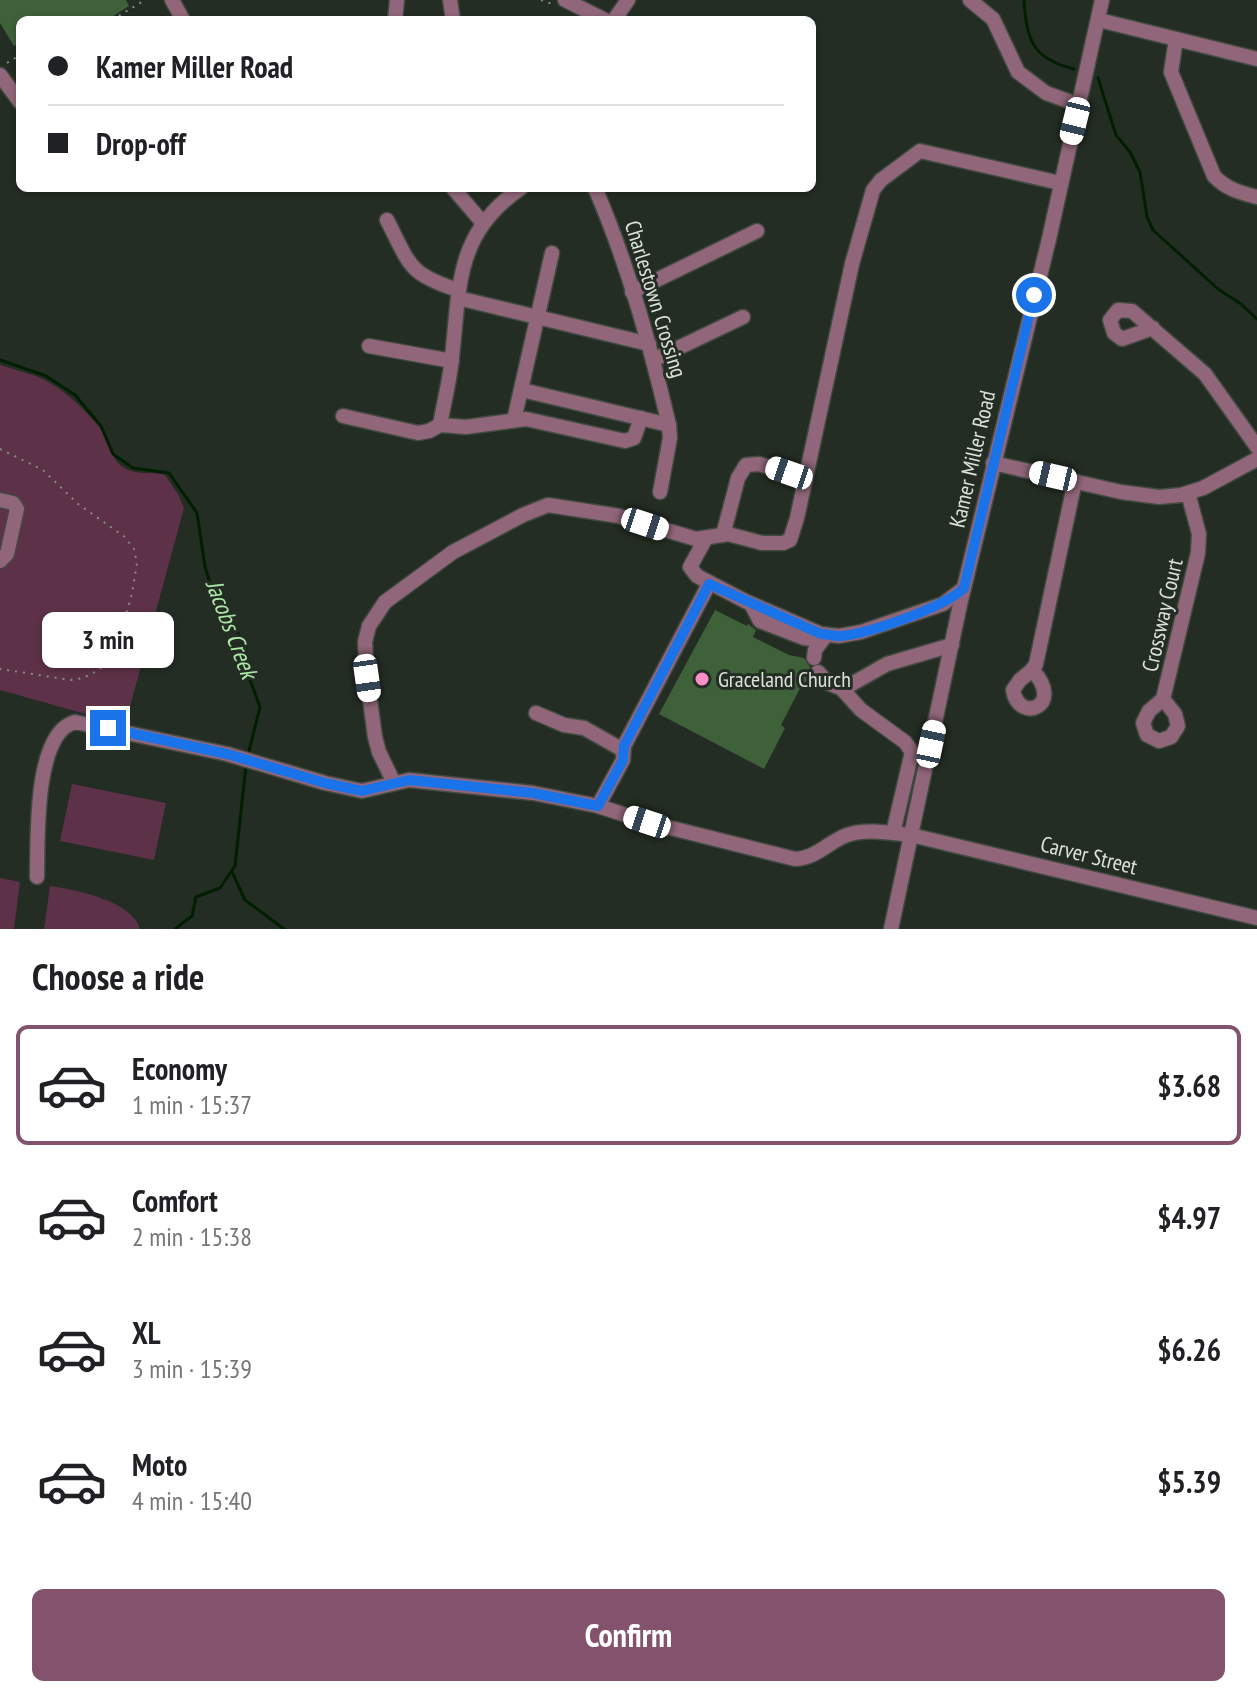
<!DOCTYPE html>
<meta charset="utf-8">
<style>
:root{--surface:#fff;--page:#f6f6f6;--text:#202124;--muted:#757577;--line:#e0e0e0;--accent:#83526c}
body{margin:0;font-family:"PT Sans Narrow",sans-serif;background:var(--page);color:var(--text);height:100vh;display:flex;flex-direction:column;font-size:30px;white-space:nowrap}
*{box-sizing:border-box;margin:0}
p{font-size:26px;color:var(--muted)}
.icon{flex:none;width:44px;height:44px;fill:none;stroke:currentColor;stroke-width:2;stroke-linecap:round;stroke-linejoin:round}
.map{position:relative;height:929px;overflow:hidden}
.side{display:flex;flex-direction:column;background:var(--surface);flex:1}
.side>*{flex:none}
.guide{position:absolute;left:16px;top:16px;width:800px;height:176px;border-radius:12px;box-shadow:0 2px 6px #0004;display:grid;align-content:center;height:176px;padding:0 32px;background:var(--surface)}
.end{position:absolute;width:36px;height:36px;margin:-18px;border:10px solid #1a73e8;background:#fff;box-shadow:0 0 0 4px #fff}
.from{border-radius:50%}
.bubble{position:absolute;height:56px;border-radius:12px;background:var(--surface);box-shadow:0 2px 6px #0004;font-size:26px;font-weight:700;line-height:56px;text-align:center}
.car{position:absolute;width:24px;height:48px;margin:-24px -12px;border-radius:10px;box-shadow:0 0 6px 2px #0007;background:linear-gradient(#fff 24%,#345 0 40%,#fff 0 76%,#345 0 86%,#fff 0)}
.guide b{display:flex;align-items:center;gap:28px;height:76px;font-size:30px}
.guide b+b{border-top:2px solid var(--line)}
.guide i{width:20px;height:20px;background:var(--text)}
ul{padding:0;list-style:none}
li{display:flex;align-items:center;gap:24px;height:120px;margin:0 16px 12px;padding:0 16px;border:4px solid transparent;border-radius:12px}
li div{flex:1}
li b{display:block;font-size:30px}
li em{font-style:normal;font-weight:700}
li.selected{border-color:var(--accent)}
li>.icon{width:72px;height:72px;stroke-width:1.5}
h2{padding:0 32px;font-size:36px;line-height:96px}
.action{display:flex;gap:16px;margin-top:auto;padding:16px 32px}
.action a{flex:1;height:92px;border-radius:12px;background:var(--accent);color:#fff;font-size:32px;font-weight:700;line-height:92px;text-align:center}
.map>svg:first-child{display:block}
.green{fill:#5d3147}
.lines{fill:none;stroke-linecap:round;stroke-linejoin:round}
.stream{stroke:#001f00;stroke-width:3}
.building{fill:#3e613a}
.minor-casing{stroke:#414a40;stroke-width:17}
.path{stroke:#878e86;stroke-width:2;stroke-dasharray:2 6;stroke-linecap:butt}
.minor{stroke:#91667a;stroke-width:14}
.route{stroke:#1a73e8;stroke-width:10}
.poi-dot{fill:#fb8fc5;stroke:#242d23;stroke-width:3}
.labels{text-anchor:middle;dominant-baseline:central;stroke-width:6;stroke-linejoin:round;paint-order:stroke}
.street-label{font-size:22px;fill:#dce2db;stroke:#242d23}
.poi-label{font-size:22px;fill:#dce2db;stroke:#242d23;text-anchor:start}
.water-label{font-size:24px;font-style:italic;fill:#aee7a7;stroke:#242d23}
</style>
<div class="map">
<svg width="1257" height="929" viewBox="0 0 1257 929">
<rect width="100%" height="100%" fill="#242d23"/>
<!-- green -->
<g class="green">
<path d="M0 365C12 369 24 372 36 376 63 387 84 409 102 430 111 442 110 459 123 467 135 476 151 471 165 475L179 496 184 508 125 725 0 690Z"/>
<path d="M72 784 166 803 154 860 60 841Z"/>
<path d="M0 878 20 882 14 929H0Z"/>
<path d="M50 886C76 890 131 900 140 929H44Z"/>
</g>
<g class="lines">
<!-- stream -->
<g class="stream">
<path d="M1024 0C1026 40 1033 59 1074 69"/>
<path d="M1098 78 1116 135 1130 152 1140 172 1147 217 1153 230 1218 289 1241 304 1257 319"/>
<path d="M0 360 46 376 75 395 101 426 113 454 133 468 169 473 197 513 205 567 215 599 241 638 249 677 260 707 248 755"/>
<path d="M232 872 245 900 284 929"/>
<path d="M175 929 192 916 196 897 220 888 235 866 246 766"/>
</g>
</g>
<!-- building -->
<g class="building">
<path d="M0 0H126L129 6 107 20H20V43L14 46 0 23Z"/>
<path d="M715 610 747 626 748 624 756 630 753 637 789 655 804 658 810 667V677L799 690 781 725 785 728 764 769 659 714Z"/>
</g>
<g class="lines">
<!-- minor casing -->
<g class="minor-casing">
<g id="minor">
<path d="M172 0 183 20"/>
<path d="M450 0 453 20"/>
<path d="M565 0 605 20"/>
<path d="M970 0 993 19 1018 72 1046 93 1079 105"/>
<path d="M395 20 397 0"/>
<path d="M614 20 628 0"/>
<path d="M1099 20 1257 59"/>
<path d="M1176 39 1171 72 1214 176C1226 189 1241 193 1257 197"/>
<path d="M0 75 20 102"/>
<path d="M453 188 482 222"/>
<path d="M595 188C628 264 650 345 669 425L670 438 660 492"/>
<path d="M387 220C410 265 408 274 458 290"/>
<path d="M632 292 757 231"/>
<path d="M458 298 649 344"/>
<path d="M1153 328 1122 339 1114 333 1110 320 1118 310 1132 311 1205 374 1257 447"/>
<path d="M369 346 452 361"/>
<path d="M653 360 743 317"/>
<path d="M522 390 669 425"/>
<path d="M343 416 418 433 429 431 440 425 466 427 526 419 625 441 634 438 641 418"/>
<path d="M514 420 552 253"/>
<path d="M440 425C444 402 450 380 452 357 460 286 455 233 521 188"/>
<path d="M993 463 1121 492 1159 497 1181 495 1203 488 1257 459"/>
<path d="M0 500 13 503 17 509 7 554 0 561"/>
<path d="M723 535 738 478 746 465 759 464 806 479"/>
<path d="M706 538 690 567 697 576 745 601 821 634 839 636 861 632 943 604 964 588"/>
<path d="M751 604 760 621 804 638 822 640"/>
<path d="M814 658 815 650 826 635"/>
<path d="M1032 670 1036 664 1075 481"/>
<path d="M1032 670C1066 705 1019 725 1013 690L1020 680Z"/>
<path d="M818 672 828 683 843 689 887 664 952 645"/>
<path d="M842 689 861 710 905 742 912 752 893 833"/>
<path d="M1163 699 1198 553 1199 534 1188 493"/>
<path d="M1163 699 1175 714 1178 726 1171 737 1159 741 1147 735 1143 723 1149 711Z"/>
<path d="M536 713 564 725 584 728 623 750"/>
<path d="M394 783 379 752 375 737 367 678 365 642 369 626 385 602 453 552 523 515 548 505 619 516 696 539 728 534 762 543H783L790 540 797 518 852 264 873 190 881 180 920 151 1060 183"/>
<path d="M598 806 623 760 624 746 709 584"/>
<path d="M37 877C38 843 33 733 75 722L227 754 325 783 362 791 409 780 533 793 598 806 647 822 795 859C817 858 828 842 847 835 866 828 891 833 911 835L1257 918"/>
<path d="M891 929 961 600 1049 239 1102 0"/>
</g>
</g>
<!-- path -->
<g class="path">
<path d="M541 0 555 5"/>
<path d="M112 20 145 0"/>
<path d="M7 63 20 55"/>
<path d="M0 449 43 470 78 504 125 537 134 549 137 563 132 594 115 652 99 670 83 678 71 680 0 669"/>
</g>
<!-- minor -->
<use href="#minor" class="minor"/>
</g>
<g class="lines">
<!-- route -->
<path class="route" d="M108 728 227 754 325 783 362 791 409 780 533 793 598 806 623 760 624 746 709 584 821 634C827 634 834 636 840 636 868 634 945 607 964 588L1034 295"/>
</g>
<!-- markers -->
<circle class="poi-dot" cx="702" cy="679" r="8"/>
<g class="labels">
<!-- street labels -->
<g class="street-label">
<text transform="translate(656 299) rotate(73)">Charlestown Crossing</text>
<text transform="translate(972 459) rotate(-77)">Kamer Miller Road</text>
<text transform="translate(1162 615) rotate(-77)">Crossway Court</text>
<text transform="translate(1089 855) rotate(14)">Carver Street</text>
</g>
<!-- poi labels -->
<g class="poi-label">
<text x="718" y="679">Graceland Church</text>
</g>
<!-- water labels -->
<g class="water-label">
<text transform="translate(232 629) rotate(69)">Jacobs Creek</text>
</g>
</g>
</svg>
<i class="end from" style="left:1034px;top:295px"></i>
<i class="end" style="left:108px;top:728px"></i>
<div class="bubble" style="left:42px;top:612px;width:132px">3 min</div>
<i class="car" style="left:1075px;top:121px;rotate:194deg"></i>
<i class="car" style="left:789px;top:473px;rotate:289deg"></i>
<i class="car" style="left:1053px;top:476px;rotate:283deg"></i>
<i class="car" style="left:645px;top:524px;rotate:108deg"></i>
<i class="car" style="left:367px;top:678px;rotate:172deg"></i>
<i class="car" style="left:931px;top:744px;rotate:12deg"></i>
<i class="car" style="left:647px;top:822px;rotate:288deg"></i>
<div class="guide">
<b><i class="from"></i>Kamer Miller Road</b>
<b><i></i>Drop-off</b>
</div>
</div>
<section class="side">
<h2>Choose a ride</h2>
<ul>
<li class="selected"><svg class="icon" aria-label="car" viewBox="0 0 24 24"><path d="M5 17H2v-5l4-1 3-4h7l3 4 3 1v5h-3M9 17h6M6 11h13"/><circle cx="7" cy="17" r="2"/><circle cx="17" cy="17" r="2"/></svg><div><b>Economy</b><p>1 min · 15:37</p></div><em>$3.68</em></li>
<li><svg class="icon" aria-label="car" viewBox="0 0 24 24"><path d="M5 17H2v-5l4-1 3-4h7l3 4 3 1v5h-3M9 17h6M6 11h13"/><circle cx="7" cy="17" r="2"/><circle cx="17" cy="17" r="2"/></svg><div><b>Comfort</b><p>2 min · 15:38</p></div><em>$4.97</em></li>
<li><svg class="icon" aria-label="car" viewBox="0 0 24 24"><path d="M5 17H2v-5l4-1 3-4h7l3 4 3 1v5h-3M9 17h6M6 11h13"/><circle cx="7" cy="17" r="2"/><circle cx="17" cy="17" r="2"/></svg><div><b>XL</b><p>3 min · 15:39</p></div><em>$6.26</em></li>
<li><svg class="icon" aria-label="car" viewBox="0 0 24 24"><path d="M5 17H2v-5l4-1 3-4h7l3 4 3 1v5h-3M9 17h6M6 11h13"/><circle cx="7" cy="17" r="2"/><circle cx="17" cy="17" r="2"/></svg><div><b>Moto</b><p>4 min · 15:40</p></div><em>$5.39</em></li>
</ul>
<div class="action"><a>Confirm</a></div>
</section>
